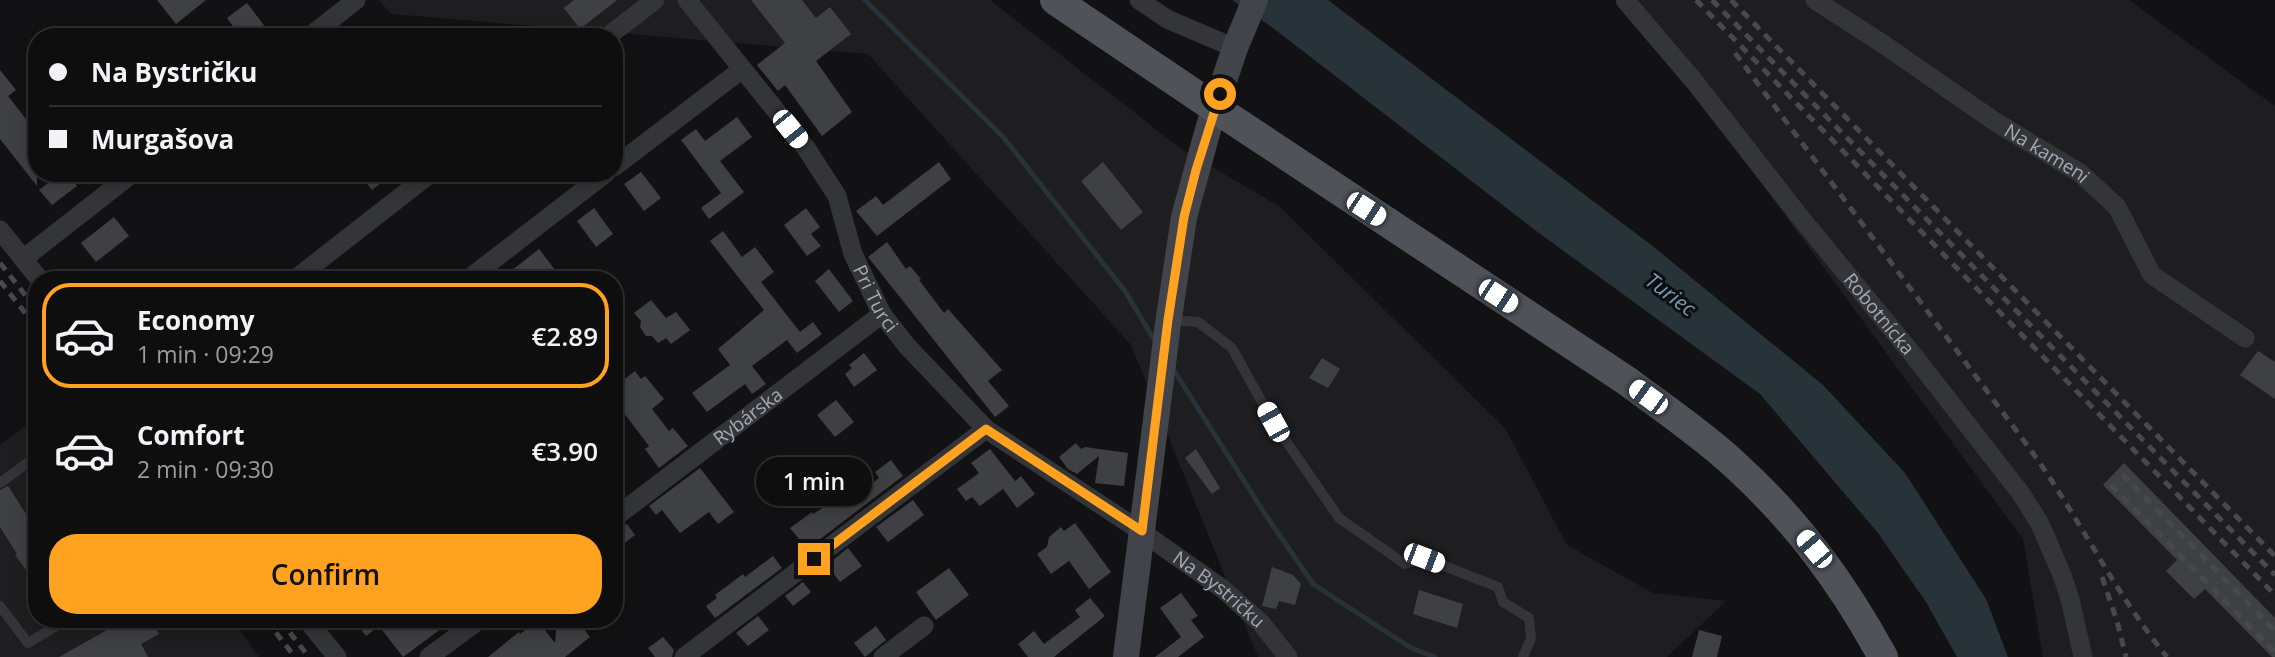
<!DOCTYPE html>
<meta charset="utf-8">
<style>
:root{--surface:#0e0e0f;--page:#1c1c1d;--text:#f1f3f6;--muted:#9b9c9e;--line:#2e2e2f;--accent:#ffa220}
body{margin:0;font-family:"Open Sans",sans-serif;background:var(--page);color:var(--text);height:100vh;display:flex;flex-direction:column;font-size:26px;white-space:nowrap}
*{box-sizing:border-box;margin:0}
p{font-size:23px;color:var(--muted)}
.icon{flex:none;width:38px;height:38px;fill:none;stroke:currentColor;stroke-width:2;stroke-linecap:round;stroke-linejoin:round}
.map{position:relative;flex:1;overflow:hidden}
.sheet{position:absolute;left:28px;top:271px;width:595px;height:357px;display:flex;flex-direction:column;background:var(--surface);border-radius:28px;box-shadow:0 4px 18px #0003,0 0 0 2px var(--line)}
.sheet>*{flex:none}
.hud{position:absolute;left:28px;top:28px;width:595px;height:154px;border-radius:28px;box-shadow:0 4px 18px #0003,0 0 0 2px var(--line);display:grid;align-content:center;height:154px;padding:0 21px;background:var(--surface)}
.end{position:absolute;width:32px;height:32px;margin:-16px;border:9px solid #ffa220;background:#111;box-shadow:0 0 0 4px #111}
.from{border-radius:50%}
.bubble{position:absolute;height:49px;border-radius:24px;background:var(--surface);box-shadow:0 4px 18px #0003,0 0 0 2px var(--line);font-size:23px;font-weight:600;line-height:49px;text-align:center}
.car{position:absolute;width:21px;height:42px;margin:-21px -10px;border-radius:9px;box-shadow:0 0 5px 2px #0007;background:linear-gradient(#fff 24%,#345 0 40%,#fff 0 76%,#345 0 86%,#fff 0)}
.hud b{display:flex;align-items:center;gap:24px;height:66px;font-size:26px}
.hud b+b{border-top:2px solid var(--line)}
.hud i{width:18px;height:18px;background:var(--text)}
ul{padding:12px 0 0;list-style:none}
li{display:flex;align-items:center;gap:21px;height:105px;margin:0 14px 10px;padding:0 7px;border:4px solid transparent;border-radius:28px}
li div{flex:1}
li b{display:block;font-size:26px}
li em{font-style:normal;font-weight:600}
li.selected{border-color:var(--accent)}
li>.icon{width:63px;height:63px;stroke-width:1.5}
.action{display:flex;gap:14px;margin-top:auto;padding:14px 21px}
.action a{flex:1;height:80px;border-radius:28px;background:var(--accent);color:#111;font-size:28px;font-weight:600;line-height:80px;text-align:center}
.map>svg:first-child{display:block}
.built{fill:#1e1e21}
.water{fill:#283339}
.lines{fill:none;stroke-linecap:round;stroke-linejoin:round}
.stream{stroke:#283339;stroke-width:5}
.building{fill:#3e4044}
.lane{stroke:#333539;stroke-width:10}
.street{stroke:#333539;stroke-width:19}
.secondary{stroke:#41444a;stroke-width:26}
.primary{stroke:#4f5259;stroke-width:30}
.rail{stroke:#46494f;stroke-width:5;stroke-dasharray:9 7;stroke-linecap:butt}
.route{stroke:#ffa220;stroke-width:9}
.labels{text-anchor:middle;dominant-baseline:central;stroke-width:6;stroke-linejoin:round;paint-order:stroke}
.street-label{font-size:19px;fill:#a3aab6;stroke:#0d0d0f}
.water-label{font-size:21px;font-style:italic;fill:#769cb4;stroke:#0d0d0f}
</style>
<div class="map">
<svg width="2275" height="657" viewBox="0 0 2275 657">
<rect width="100%" height="100%" fill="#121214"/>
<!-- built -->
<g class="built">
<path d="M379 0H990L1180 148 1280 207 1505 428 1567 545 1653 593 1726 601 1667 657H1258L1131 345 868 54 391 14Z"/>
<path d="M1627 0H2129L2275 106V657H2043L2023 539Z"/>
<path d="M37 417V620H232L259 657H0V445Z"/>
</g>
<!-- water -->
<path class="water" d="M1232 0H1328L1655 248 1823 385 1905 473 1986 599 2008 657H1957L1926 602 1878 533 1760 394 1535 230 1273 28Z"/>
<g class="lines">
<!-- stream -->
<g class="stream">
<path d="M865 0 1004 138 1125 291 1156 343"/>
<path d="M1173 369 1265 514 1313 584 1411 648 1435 657"/>
</g>
</g>
<!-- building -->
<g class="building">
<path d="M157 0H206L176 24Z"/>
<path d="M574 0H617L580 29 564 8Z"/>
<path d="M751 0H802L816 18 830 7 851 34 816 61 852 112 822 136 785 85 778 91 757 65 785 43Z"/>
<path d="M247 3 263 24 272 37H241L227 18Z"/>
<path d="M0 70 16 90 8 96 37 133V186L0 139Z"/>
<path d="M737 117 752 137 720 161 744 192 709 219 701 208 721 193 681 140 696 129 705 141Z"/>
<path d="M939 162 951 179 877 236 856 211 876 196 883 205Z"/>
<path d="M1103 162 1143 212 1121 230 1081 181Z"/>
<path d="M641 172 661 198 644 211 624 184Z"/>
<path d="M61 173H67L77 186 52 205 39 190Z"/>
<path d="M359 173H394L372 190Z"/>
<path d="M594 208 613 234 596 247 577 221Z"/>
<path d="M806 208 820 227 811 234 821 246 807 256 784 225Z"/>
<path d="M114 217 129 236 96 262 81 243Z"/>
<path d="M723 231 742 257 755 247 774 272 761 282 800 332 813 322 822 334 797 353 787 340 752 366 766 384 752 394 745 384 707 412 692 393 730 365 718 349 764 310 710 241Z"/>
<path d="M887 242 906 269 910 266 921 279 919 280 944 313 948 309 1002 370 988 381 1009 406 995 417 868 257Z"/>
<path d="M539 249 563 280H499L520 264Z"/>
<path d="M829 269 853 301 839 312 815 281Z"/>
<path d="M651 300 666 318 676 312 690 330 671 344 666 338 658 343 652 336H646L640 327 641 321 634 313Z"/>
<path d="M2258 351 2275 362V399L2240 375Z"/>
<path d="M864 353 877 370 854 387 845 374 852 368 849 365Z"/>
<path d="M1322 358 1340 369 1328 388 1309 378Z"/>
<path d="M635 371 641 379 645 376 664 399 652 409 669 431 673 428 688 446 659 468 645 449 649 446 614 400V387Z"/>
<path d="M836 400 854 422 835 437 817 415Z"/>
<path d="M1076 443 1081 449 1085 447 1128 453 1124 486 1095 483 1099 456 1077 474 1068 469 1059 457Z"/>
<path d="M990 449 1015 481 1021 476 1035 494 1017 508 1003 489 980 506 972 497 966 501 957 489 979 473 971 463Z"/>
<path d="M1196 449 1220 488 1212 494 1185 458Z"/>
<path d="M891 460 903 476 807 549 790 528 812 512 813 514 837 499 833 493 847 481 858 495 879 478 875 472Z"/>
<path d="M2124 463 2275 618V657H2272L2205 589 2194 599 2166 571 2177 560 2103 485Z"/>
<path d="M700 468 734 512 718 524 709 512 680 533 662 510 656 515 649 506Z"/>
<path d="M8 486 37 531V585L15 555 17 554 0 527V490Z"/>
<path d="M913 500 924 515 888 542 876 527Z"/>
<path d="M1075 523 1111 572 1089 589 1069 561 1051 574 1037 554 1047 547 1049 537 1061 527 1064 531Z"/>
<path d="M627 524 635 535 614 551V530Z"/>
<path d="M848 548 862 566 840 582 827 565Z"/>
<path d="M773 556 782 568 715 618 706 606 717 598 715 595 743 574 745 577Z"/>
<path d="M1272 567 1293 575 1301 584 1295 605 1279 601 1276 609 1262 606Z"/>
<path d="M949 568 969 595 936 620 916 592Z"/>
<path d="M803 582 811 592 793 606 785 596Z"/>
<path d="M1419 590 1463 604 1457 628 1413 614Z"/>
<path d="M1181 593 1198 616 1191 620 1204 637 1178 657H1155L1181 637 1160 608Z"/>
<path d="M1090 598 1105 616 1054 657H1028L1018 644 1034 631 1044 644 1080 617 1075 610Z"/>
<path d="M758 616 769 630 748 646 736 633Z"/>
<path d="M125 620H150L159 634 141 644 148 657H59Z"/>
<path d="M354 620H453L403 657 379 626 366 636Z"/>
<path d="M557 620H577L590 637 565 657H488L519 632 520 634 538 621 555 643Z"/>
<path d="M876 626 886 640 865 657 854 643Z"/>
<path d="M1699 630 1722 636 1717 657H1692Z"/>
<path d="M663 637 674 650 672 657H655L648 648Z"/>
</g>
<g class="lines">
<!-- lane -->
<g class="lane">
<path d="M1169 320 1198 322 1232 348 1273 422 1339 518 1405 564 1424 558 1498 587 1503 602 1529 618 1531 638 1523 657"/>
<path d="M0 483 37 456"/>
<path d="M0 606 28 643 66 620"/>
</g>
<!-- street -->
<g class="street">
<path id="s1" d="M687 0 806 148 837 196 853 254 882 314 907 346 986 429 1142 532 1223 589 1261 623 1288 657"/>
<path d="M1139 0 1167 19 1235 48"/>
<path id="s2" d="M1625 0 1694 81 1800 217 1914 356 2022 495 2040 524 2062 575 2070 599 2083 657"/>
<path id="s3" d="M1815 0 1886 46 1994 121 2080 173 2117 207 2152 275 2245 338"/>
<path d="M309 37 356 0"/>
<path d="M607 37 655 0"/>
<path d="M614 167 741 70"/>
<path d="M0 230 40 280"/>
<path d="M23 259 133 173"/>
<path d="M294 280 431 173"/>
<path d="M467 280 606 173"/>
<path id="s4" d="M614 518 882 314"/>
<path d="M307 620 337 657"/>
<path d="M429 657 479 620"/>
<path d="M684 657 986 429"/>
<path d="M883 657 924 626"/>
</g>
<!-- secondary -->
<path class="secondary" d="M1126 657 1168 324 1184 217 1209 126 1235 48 1255 0"/>
<!-- primary -->
<path class="primary" d="M1055 0 1215 108 1627 381C1663 408 1700 433 1733 463 1797 521 1842 582 1883 657"/>
<!-- rail -->
<g class="rail">
<path d="M1696 0 2275 595"/>
<path d="M1712 0 2275 575"/>
<path d="M1731 0 2275 556"/>
<path d="M1735 53 2030 449C2079 517 2114 592 2167 657"/>
<path d="M0 263 37 310"/>
<path d="M0 281 37 328"/>
<path d="M2122 474 2275 631"/>
<path d="M2111 485 2275 652"/>
<path d="M2102 577 2117 621 2126 657"/>
<path d="M266 620 295 657"/>
<path d="M280 620 309 657"/>
</g>
</g>
<g class="lines">
<!-- route -->
<path class="route" d="M814 559 986 429 1142 531 1168 320 1184 217 1196 170 1220 94"/>
</g>
<g class="labels">
<!-- street labels -->
<g class="street-label">
<text stroke="none"><textPath href="#s3" startOffset="278">Na kameni</textPath></text>
<text stroke="none"><textPath href="#s1" startOffset="357">Pri Turci</textPath></text>
<text stroke="none"><textPath href="#s2" startOffset="404">Robotnícka</textPath></text>
<text stroke="none"><textPath href="#s4" startOffset="168">Rybárska</textPath></text>
<text stroke="none"><textPath href="#s1" startOffset="812">Na Bystričku</textPath></text>
</g>
<!-- water labels -->
<g class="water-label">
<text transform="translate(1671 294) rotate(37)">Turiec</text>
</g>
</g>
</svg>
<i class="end from" style="left:1220px;top:94px"></i>
<i class="end" style="left:814px;top:559px"></i>
<div class="bubble" style="left:756px;top:457px;width:116px">1 min</div>
<i class="car" style="left:790px;top:129px;rotate:141deg"></i>
<i class="car" style="left:1366px;top:209px;rotate:123deg"></i>
<i class="car" style="left:1498px;top:296px;rotate:123deg"></i>
<i class="car" style="left:1648px;top:397px;rotate:306deg"></i>
<i class="car" style="left:1273px;top:422px;rotate:331deg"></i>
<i class="car" style="left:1814px;top:549px;rotate:320deg"></i>
<i class="car" style="left:1424px;top:558px;rotate:111deg"></i>
<div class="hud">
<b><i class="from"></i>Na Bystričku</b>
<b><i></i>Murgašova</b>
</div>
<section class="sheet">
<ul>
<li class="selected"><svg class="icon" aria-label="car" viewBox="0 0 24 24"><path d="M5 17H2v-5l4-1 3-4h7l3 4 3 1v5h-3M9 17h6M6 11h13"/><circle cx="7" cy="17" r="2"/><circle cx="17" cy="17" r="2"/></svg><div><b>Economy</b><p>1 min · 09:29</p></div><em>€2.89</em></li>
<li><svg class="icon" aria-label="car" viewBox="0 0 24 24"><path d="M5 17H2v-5l4-1 3-4h7l3 4 3 1v5h-3M9 17h6M6 11h13"/><circle cx="7" cy="17" r="2"/><circle cx="17" cy="17" r="2"/></svg><div><b>Comfort</b><p>2 min · 09:30</p></div><em>€3.90</em></li>
</ul>
<div class="action"><a>Confirm</a></div>
</section>
</div>
